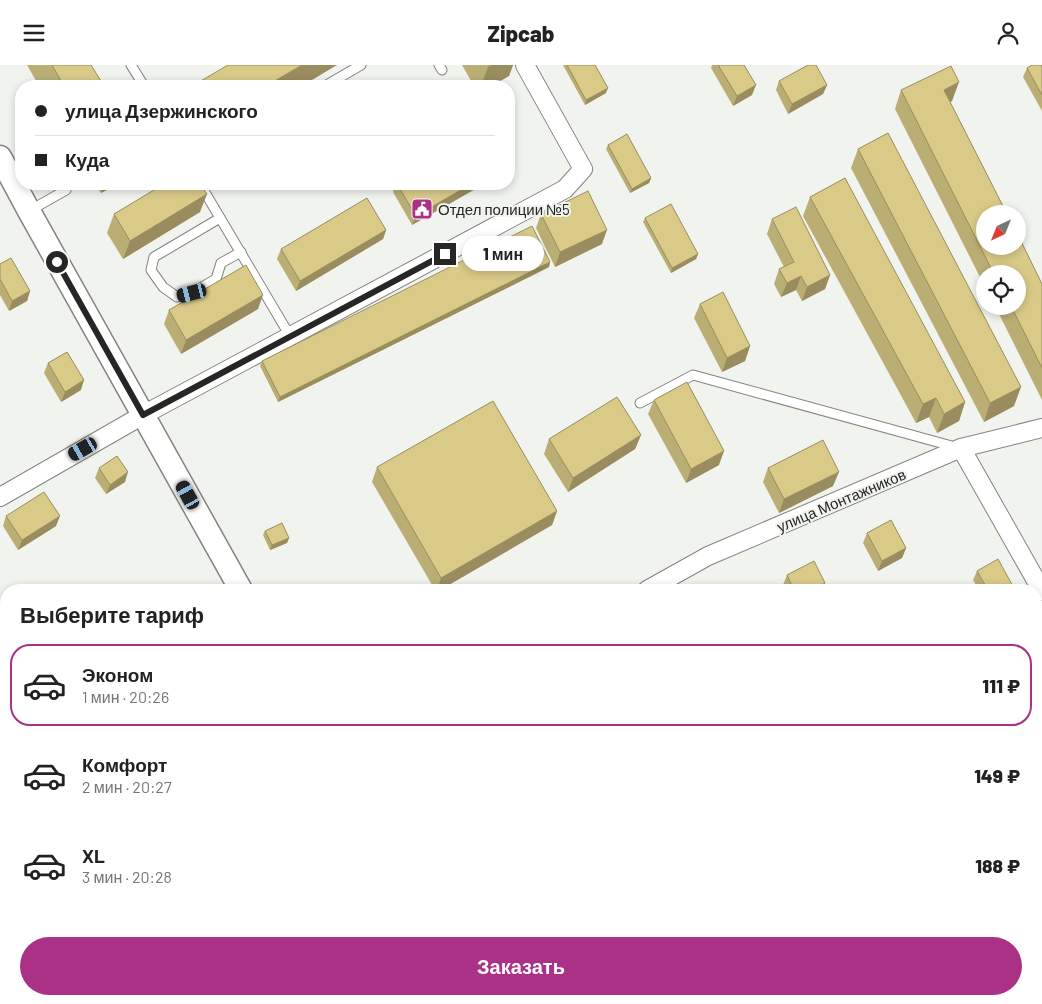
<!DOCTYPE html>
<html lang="ru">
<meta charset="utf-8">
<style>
:root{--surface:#fff;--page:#f2f2f2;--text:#222;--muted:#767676;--line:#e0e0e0;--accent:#aa3186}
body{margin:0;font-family:Barlow,sans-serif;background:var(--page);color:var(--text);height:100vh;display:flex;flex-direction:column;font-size:19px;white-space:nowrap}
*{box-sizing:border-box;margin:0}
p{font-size:16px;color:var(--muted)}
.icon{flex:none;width:28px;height:28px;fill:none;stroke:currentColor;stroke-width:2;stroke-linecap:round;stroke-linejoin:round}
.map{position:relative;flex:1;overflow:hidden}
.panel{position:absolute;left:0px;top:519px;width:1042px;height:421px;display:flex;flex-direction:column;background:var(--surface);border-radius:20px 20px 0 0;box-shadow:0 2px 8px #0003}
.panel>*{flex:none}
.hud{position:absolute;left:15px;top:15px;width:500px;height:110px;border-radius:20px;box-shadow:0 2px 8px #0003;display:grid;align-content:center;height:110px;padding:0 20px;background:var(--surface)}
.needle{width:32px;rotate:223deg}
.controls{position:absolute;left:976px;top:140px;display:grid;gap:10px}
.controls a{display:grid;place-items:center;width:50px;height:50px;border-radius:50%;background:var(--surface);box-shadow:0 2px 8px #0003;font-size:25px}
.end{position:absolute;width:22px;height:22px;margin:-11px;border:6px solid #262725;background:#fff;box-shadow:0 0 0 2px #fff}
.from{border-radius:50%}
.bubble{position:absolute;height:35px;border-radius:18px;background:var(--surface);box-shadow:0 2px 8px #0003;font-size:16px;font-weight:800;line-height:35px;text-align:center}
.car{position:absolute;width:15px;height:30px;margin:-15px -8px;border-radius:6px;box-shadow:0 0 4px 1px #0007;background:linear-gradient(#222 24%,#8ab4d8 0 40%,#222 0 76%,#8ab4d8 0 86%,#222 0)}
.hud b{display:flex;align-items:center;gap:18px;height:48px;font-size:19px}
.hud b+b{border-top:1px solid var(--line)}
.hud i{width:12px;height:12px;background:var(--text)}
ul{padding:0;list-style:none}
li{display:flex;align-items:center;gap:15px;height:82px;margin:0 10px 8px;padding:0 10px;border:2px solid transparent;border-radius:20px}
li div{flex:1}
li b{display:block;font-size:19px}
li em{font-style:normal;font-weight:800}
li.current{border-color:var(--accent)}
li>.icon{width:45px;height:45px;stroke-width:1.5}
h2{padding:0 20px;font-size:22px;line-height:60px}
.action{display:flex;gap:10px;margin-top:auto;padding:10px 20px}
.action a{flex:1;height:58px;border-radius:30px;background:var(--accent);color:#fff;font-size:20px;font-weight:800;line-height:58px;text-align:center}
header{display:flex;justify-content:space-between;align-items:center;height:65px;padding:0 20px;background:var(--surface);font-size:22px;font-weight:800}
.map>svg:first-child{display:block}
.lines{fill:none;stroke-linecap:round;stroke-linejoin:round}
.service-casing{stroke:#838480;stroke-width:11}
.minor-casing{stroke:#838480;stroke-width:20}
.tertiary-casing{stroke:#838480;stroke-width:25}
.service{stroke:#fff;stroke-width:9}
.minor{stroke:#fff;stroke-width:18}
.tertiary{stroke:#fff;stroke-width:22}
.wall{fill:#bbae75}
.shaded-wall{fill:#998d5f}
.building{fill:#daca88;stroke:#998d5f}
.route{stroke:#262725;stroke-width:6}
.labels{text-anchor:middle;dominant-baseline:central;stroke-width:4;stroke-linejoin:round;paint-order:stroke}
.poi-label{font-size:15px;fill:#262725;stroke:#f1f3ee;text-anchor:start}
.street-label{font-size:15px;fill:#262725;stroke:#f1f3ee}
</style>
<header><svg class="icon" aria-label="menu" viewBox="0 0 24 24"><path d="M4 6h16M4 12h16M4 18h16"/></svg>Zipcab<svg class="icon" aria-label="person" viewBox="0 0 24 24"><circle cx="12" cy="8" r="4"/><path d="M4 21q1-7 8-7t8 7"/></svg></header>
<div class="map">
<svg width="1042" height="939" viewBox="0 0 1042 939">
<rect width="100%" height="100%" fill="#f1f3ee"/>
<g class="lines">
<!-- service casing -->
<g class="service-casing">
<g id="service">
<path d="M131 0 144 21"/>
<path d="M439 0 442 5"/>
<path d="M325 21 361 0"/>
<path d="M200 119 290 271"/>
<path d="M29 146 66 125 65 119"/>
<path d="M220 153 154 192 151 205 163 222 177 232 192 228 216 214 221 198 241 187"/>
<path d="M640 338 693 310 959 383"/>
</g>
</g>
<!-- minor casing -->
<g class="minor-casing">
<g id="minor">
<path d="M961 383 1042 526"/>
<path d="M0 432 143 350 565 124 583 104 525 0"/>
<path d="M647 525 708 491 961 383 1042 363"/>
<path d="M0 679 6 675"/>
<path d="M0 890 6 886"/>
<path d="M1036 894 1042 891"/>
<path d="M138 934 141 939"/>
<path d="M847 934 850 939"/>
<path d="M955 939 964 934"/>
</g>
</g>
<!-- tertiary casing -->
<g class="tertiary-casing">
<g id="tertiary">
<path d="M0 92 29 146 241 525"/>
<path d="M470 934 473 939"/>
</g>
</g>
<!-- service -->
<use href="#service" class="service"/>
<!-- minor -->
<use href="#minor" class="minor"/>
<!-- tertiary -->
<use href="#tertiary" class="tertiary"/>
</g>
<!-- wall -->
<g class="wall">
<path d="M27 0H91L104 21H39Z"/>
<path d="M462 0H513L509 11 491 21H474Z"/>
<path d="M563 0H595L606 28 585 40Z"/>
<path d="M712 0H744L752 30 733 41 711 3Z"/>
<path d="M1042 0V46L1023 12 1027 3Z"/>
<path d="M779 16 827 20 823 29 788 49 776 25Z"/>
<path d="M901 25 952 36 950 37 1042 219V335L995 241H1018V209H985V222L895 44Z"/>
<path d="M608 80 651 113 649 118 630 128 606 84Z"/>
<path d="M858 84 1014 341 984 357 851 103Z"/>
<path d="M95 119H118L101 128Z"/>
<path d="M396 119H484L412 160 393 127Z"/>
<path d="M810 132 965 337 959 356 937 368 929 352 916 358 803 151Z"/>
<path d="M200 147 123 194 107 168 114 149Z"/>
<path d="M541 149 602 179 555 202 536 163Z"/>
<path d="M645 153 698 189 696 194 671 208 643 157Z"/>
<path d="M772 154 830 210 825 224 802 236 796 225 781 232 774 219 779 204 784 202 767 169Z"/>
<path d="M386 165 383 174 296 226 277 194 281 184Z"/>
<path d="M550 197 549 202 278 337 260 301 262 296Z"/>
<path d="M0 199 30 226 27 236 9 246 0 230Z"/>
<path d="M700 239 750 281 745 296 722 307 694 253Z"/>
<path d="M258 244 181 289 164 259 169 245Z"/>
<path d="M48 298 81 325 61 337 44 308Z"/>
<path d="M654 335 719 400 686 418 648 349Z"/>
<path d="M641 370 635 384 568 427 544 389 549 374Z"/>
<path d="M377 402 557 446 552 460 440 525H435L372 417Z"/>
<path d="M99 403 125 417 106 429 95 413Z"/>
<path d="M768 403 833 421 779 448 763 417Z"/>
<path d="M6 451 56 461 18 485 3 461Z"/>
<path d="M265 466 289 473 287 478 270 485 263 470Z"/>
<path d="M867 468 906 483 902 493 878 506 863 478Z"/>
<path d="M977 506 1015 525H979L973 515Z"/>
<path d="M787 510 823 525H786L783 520Z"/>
<path d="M6 690V730L0 720V693Z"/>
<path d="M1042 909V924L1038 918Z"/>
<path d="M17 934 49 939H15Z"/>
<path d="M183 934H195L185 939Z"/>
<path d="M546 934H587L586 939H549Z"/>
<path d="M767 934H797V939H765Z"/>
</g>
<!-- shaded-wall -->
<g class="shaded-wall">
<path d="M302 0H337L302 21H266Z"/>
<path d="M491 0H513L509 11 491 21H481L488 2Z"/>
<path d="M959 17 952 36 937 44 944 25Z"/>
<path d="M756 20 752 30 733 41 737 31Z"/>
<path d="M827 20 823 29 788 49 792 39Z"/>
<path d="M608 23 606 28 585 40 586 35Z"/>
<path d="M651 113 649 118 630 128 632 124Z"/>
<path d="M104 119H118L101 128Z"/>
<path d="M471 119H484L412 160 416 151Z"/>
<path d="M207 129 200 147 123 194 130 176Z"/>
<path d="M386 165 383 174 296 226 300 216Z"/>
<path d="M607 165 602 179 555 202 560 187Z"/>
<path d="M698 189 696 194 671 208 672 203Z"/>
<path d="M550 197 549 202 278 337 280 332Z"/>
<path d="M830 210 825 224 802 236 807 222Z"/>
<path d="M801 211 796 225 781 232 787 218Z"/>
<path d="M30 226 27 236 9 246 12 236Z"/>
<path d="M263 230 258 244 181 289 186 275Z"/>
<path d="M750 281 745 296 722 307 727 293Z"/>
<path d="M84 315 81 325 61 337 65 327Z"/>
<path d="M1021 322 1014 341 984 357 990 338Z"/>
<path d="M936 333 929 352 916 358 923 339Z"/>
<path d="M965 337 959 356 937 368 944 349Z"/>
<path d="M641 370 635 384 568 427 573 413Z"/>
<path d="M724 386 719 400 686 418 691 404Z"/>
<path d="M128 407 125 417 106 429 110 420Z"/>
<path d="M839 407 833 421 779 448 784 434Z"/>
<path d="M557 446 552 460 440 525H437L441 513Z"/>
<path d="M60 451 56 461 18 485 22 475Z"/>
<path d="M289 473 287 478 270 485 272 480Z"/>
<path d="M906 483 902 493 878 506 882 496Z"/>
<path d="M825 518 823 525H812Z"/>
<path d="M6 636V647L0 651V640Z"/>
<path d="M1042 788V796L1036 799V791Z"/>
<path d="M6 837V848L0 852V841Z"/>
<path d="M1041 858 1038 868 1036 869V861Z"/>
<path d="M187 934H195L185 939Z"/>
<path d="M587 934 586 939H579Z"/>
</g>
<!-- building -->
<g class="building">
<path d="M52 0H91L104 21H64Z"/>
<path d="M228 0H302L266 21H201L199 17Z"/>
<path d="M567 0H595L608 23 586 35Z"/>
<path d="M718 0H744L756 20 737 31Z"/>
<path d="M808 0H816L827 20 792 39 779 16Z"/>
<path d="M1032 0H1042V30L1027 3Z"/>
<path d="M951 1 959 17 944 25 1007 149H985V181H1018V170L1042 219V303L1011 241H1018V209H994L901 25Z"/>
<path d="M888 68 1021 322 990 338 858 84Z"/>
<path d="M627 69 651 113 632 124 608 80Z"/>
<path d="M845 113 965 337 944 349 936 333 923 339 810 132Z"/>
<path d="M164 119H200L207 129 130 176 114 149Z"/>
<path d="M397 119H471L416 151Z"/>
<path d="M588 126 607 165 560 187 541 149Z"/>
<path d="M367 133 386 165 300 216 281 184Z"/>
<path d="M671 139 698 189 672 203 645 153Z"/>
<path d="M796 142 830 210 807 222 801 211 787 218 779 204 794 197 772 154Z"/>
<path d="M532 161 550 197 280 332 262 296Z"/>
<path d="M11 193 30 226 12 236 0 214V199Z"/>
<path d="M246 200 263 230 186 275 169 245Z"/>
<path d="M723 227 750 281 727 293 700 239Z"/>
<path d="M67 287 84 315 65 327 48 298Z"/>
<path d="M687 317 724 386 691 404 654 335Z"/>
<path d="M617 332 641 370 573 413 549 374Z"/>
<path d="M493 336 557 446 441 513 377 402Z"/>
<path d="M823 375 839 407 784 434 768 403Z"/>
<path d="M117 391 128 407 110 420 99 403Z"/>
<path d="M44 427 60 451 22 475 6 451Z"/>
<path d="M891 455 906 483 882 496 867 468Z"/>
<path d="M282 458 289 473 272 480 265 466Z"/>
<path d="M998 494 1015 525H988L977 506Z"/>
<path d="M814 496 825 518 812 525H794L787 510Z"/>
<path d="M6 594V636L0 640V598Z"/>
<path d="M6 690V707L0 696V693Z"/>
<path d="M1036 755 1042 766V788L1036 791Z"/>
<path d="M6 795V837L0 841V799Z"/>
<path d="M1036 847 1041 858 1036 861Z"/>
<path d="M17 934H46L49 939H20Z"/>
<path d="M416 934H439L442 939H410L409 938Z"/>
<path d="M555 934H587L579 939H558Z"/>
<path d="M769 934H797L798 936 794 939H772Z"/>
</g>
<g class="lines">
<!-- route -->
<path class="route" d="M57 197 143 350 445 189"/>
</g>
<!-- icons -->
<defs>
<g id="civic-square" transform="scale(1.125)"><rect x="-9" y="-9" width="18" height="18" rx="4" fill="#aa3186" stroke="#f1f3ee"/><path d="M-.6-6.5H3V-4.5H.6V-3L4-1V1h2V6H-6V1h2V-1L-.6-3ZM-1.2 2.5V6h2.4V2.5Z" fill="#fff"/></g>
</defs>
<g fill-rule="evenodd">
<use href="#civic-square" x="422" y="144"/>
</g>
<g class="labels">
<!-- poi labels -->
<g class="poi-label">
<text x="438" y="144">Отдел полиции №5</text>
</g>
<!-- street labels -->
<g class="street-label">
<text transform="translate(841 435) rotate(-23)">улица Монтажников</text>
</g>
</g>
</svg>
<div class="controls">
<a><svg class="needle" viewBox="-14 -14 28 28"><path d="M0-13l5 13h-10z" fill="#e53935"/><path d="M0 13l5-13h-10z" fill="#767676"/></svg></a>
<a><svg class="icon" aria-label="locate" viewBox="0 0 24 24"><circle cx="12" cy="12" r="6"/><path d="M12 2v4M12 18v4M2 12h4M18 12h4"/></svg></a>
</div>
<i class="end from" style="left:57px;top:197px"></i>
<i class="end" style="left:445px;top:189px"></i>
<div class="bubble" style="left:462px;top:171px;width:82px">1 мин</div>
<i class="car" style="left:192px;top:228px;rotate:256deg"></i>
<i class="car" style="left:83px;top:384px;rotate:240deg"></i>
<i class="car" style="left:188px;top:430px;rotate:331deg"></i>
<div class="hud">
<b><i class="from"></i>улица Дзержинского</b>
<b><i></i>Куда</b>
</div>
<section class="panel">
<h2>Выберите тариф</h2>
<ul>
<li class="current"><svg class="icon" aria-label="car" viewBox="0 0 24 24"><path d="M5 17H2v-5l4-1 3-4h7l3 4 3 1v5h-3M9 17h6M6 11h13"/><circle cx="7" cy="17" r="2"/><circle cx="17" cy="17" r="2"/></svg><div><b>Эконом</b><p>1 мин · 20:26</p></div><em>111 ₽</em></li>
<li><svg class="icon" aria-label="car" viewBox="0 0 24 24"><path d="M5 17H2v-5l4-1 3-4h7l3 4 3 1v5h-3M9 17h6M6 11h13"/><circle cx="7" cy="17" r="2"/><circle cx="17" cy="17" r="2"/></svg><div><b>Комфорт</b><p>2 мин · 20:27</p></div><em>149 ₽</em></li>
<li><svg class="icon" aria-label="car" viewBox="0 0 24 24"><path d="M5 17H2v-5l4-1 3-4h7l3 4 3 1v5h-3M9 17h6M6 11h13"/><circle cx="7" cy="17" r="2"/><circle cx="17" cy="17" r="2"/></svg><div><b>XL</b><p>3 мин · 20:28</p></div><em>188 ₽</em></li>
</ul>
<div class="action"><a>Заказать</a></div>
</section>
</div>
